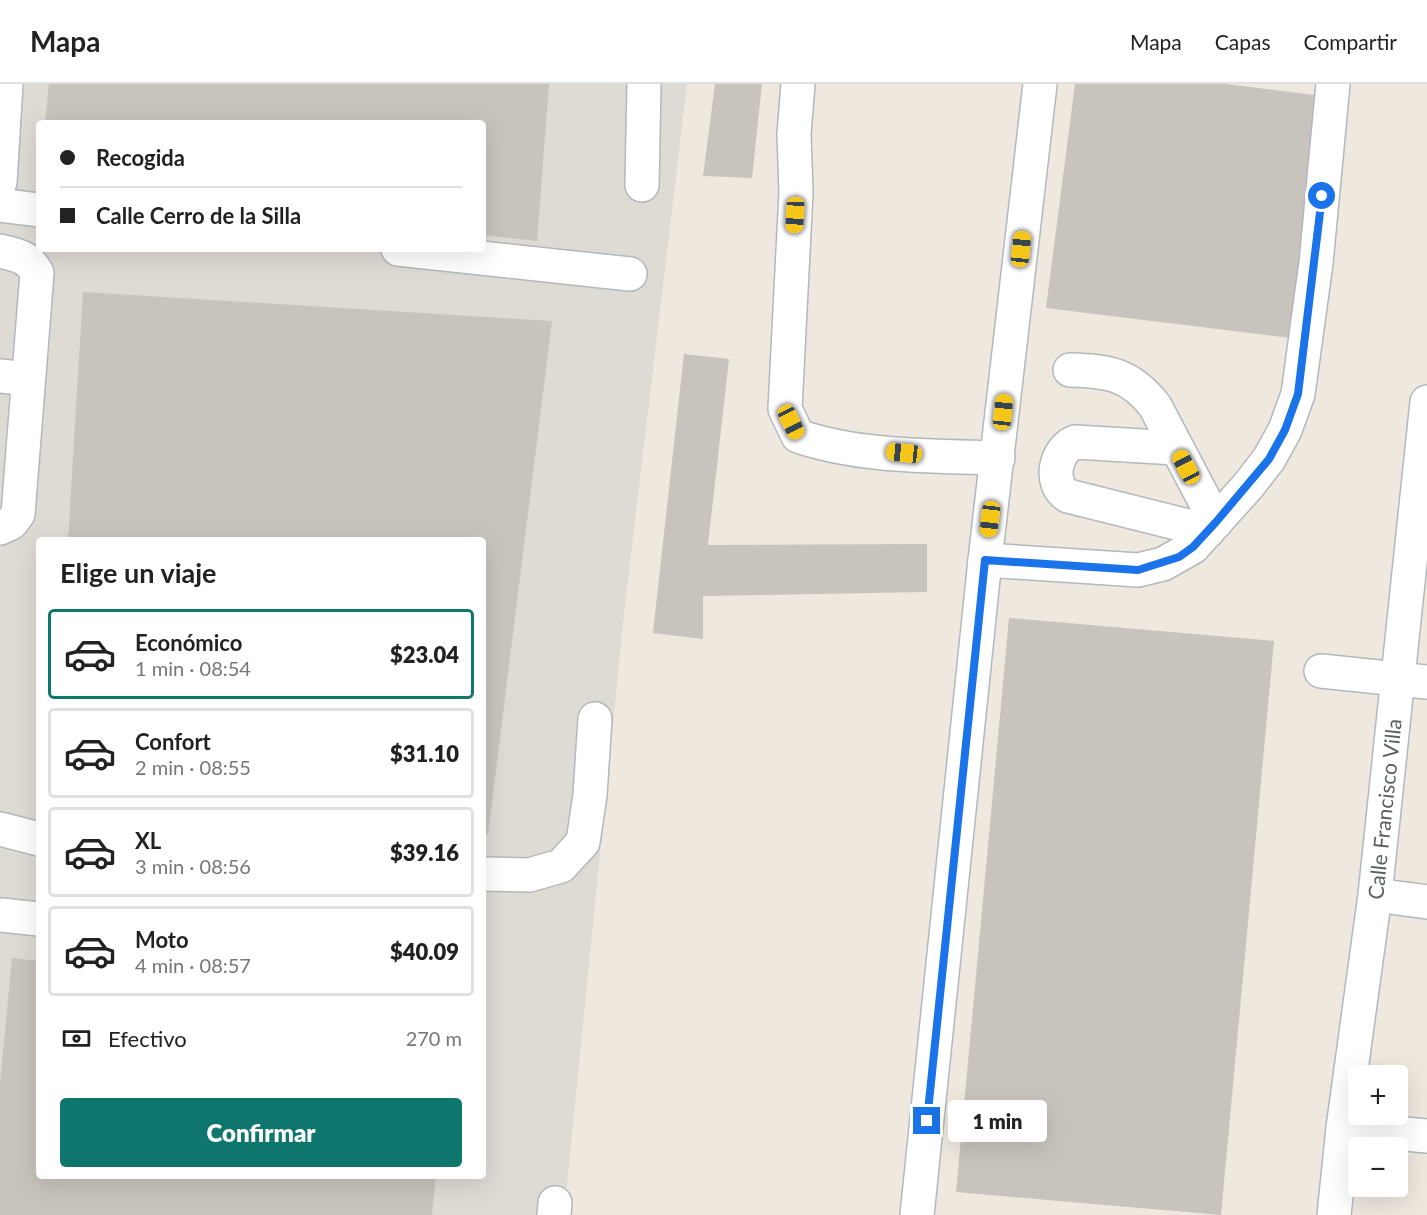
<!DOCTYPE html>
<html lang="es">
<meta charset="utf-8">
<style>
:root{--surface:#fff;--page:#f2f2f2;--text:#222;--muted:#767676;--line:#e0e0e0;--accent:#0f766e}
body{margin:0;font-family:Lato,sans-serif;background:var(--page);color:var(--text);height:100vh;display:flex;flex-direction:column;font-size:22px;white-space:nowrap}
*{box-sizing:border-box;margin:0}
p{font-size:20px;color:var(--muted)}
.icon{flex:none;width:33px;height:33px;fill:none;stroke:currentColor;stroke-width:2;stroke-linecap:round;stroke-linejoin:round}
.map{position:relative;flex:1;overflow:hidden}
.sheet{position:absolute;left:36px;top:453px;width:450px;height:642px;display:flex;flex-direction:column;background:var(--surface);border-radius:6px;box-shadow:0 6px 24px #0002}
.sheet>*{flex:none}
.top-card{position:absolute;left:36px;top:36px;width:450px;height:132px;border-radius:6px;box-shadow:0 6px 24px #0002;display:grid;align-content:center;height:132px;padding:0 24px;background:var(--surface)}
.buttons{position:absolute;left:1348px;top:981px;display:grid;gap:12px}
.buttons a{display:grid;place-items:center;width:60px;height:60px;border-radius:6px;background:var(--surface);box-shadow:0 6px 24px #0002;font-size:30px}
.end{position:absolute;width:27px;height:27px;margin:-14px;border:8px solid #1a73e8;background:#fff;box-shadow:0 0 0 3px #fff}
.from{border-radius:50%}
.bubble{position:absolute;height:42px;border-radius:6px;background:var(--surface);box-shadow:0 6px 24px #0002;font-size:20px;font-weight:800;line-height:42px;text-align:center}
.car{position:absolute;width:18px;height:36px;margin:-18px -9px;border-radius:8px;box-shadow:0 0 4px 2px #0007;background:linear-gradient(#f5c518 24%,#345 0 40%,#f5c518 0 76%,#345 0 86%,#f5c518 0)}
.top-card b{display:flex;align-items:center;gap:21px;height:57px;font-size:22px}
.top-card b+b{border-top:2px solid var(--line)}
.top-card i{width:15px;height:15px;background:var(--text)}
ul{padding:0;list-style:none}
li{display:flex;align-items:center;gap:18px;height:90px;margin:0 12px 9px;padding:0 12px;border:3px solid var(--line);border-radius:6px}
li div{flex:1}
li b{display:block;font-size:22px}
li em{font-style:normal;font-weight:800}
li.current{border-color:var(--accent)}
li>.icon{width:54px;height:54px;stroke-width:1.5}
h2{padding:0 24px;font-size:27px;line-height:72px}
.pay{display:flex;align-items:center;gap:15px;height:66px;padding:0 24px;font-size:22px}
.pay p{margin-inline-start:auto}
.primary-button{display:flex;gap:12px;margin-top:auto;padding:12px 24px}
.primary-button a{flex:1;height:69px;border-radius:6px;background:var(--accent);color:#fff;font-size:24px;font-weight:800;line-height:69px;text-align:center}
header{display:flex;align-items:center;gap:36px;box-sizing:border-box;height:84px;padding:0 30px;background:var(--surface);border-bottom:2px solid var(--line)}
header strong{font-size:28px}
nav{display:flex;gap:33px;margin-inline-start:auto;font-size:21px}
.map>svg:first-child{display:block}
.industrial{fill:#dedad4;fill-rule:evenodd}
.building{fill:#c8c3bc}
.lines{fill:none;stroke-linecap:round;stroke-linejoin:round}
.minor-casing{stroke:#b3b8bc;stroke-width:36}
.minor{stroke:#fff;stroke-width:33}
.route{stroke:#1a73e8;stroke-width:8}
.labels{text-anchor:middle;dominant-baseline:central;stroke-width:4.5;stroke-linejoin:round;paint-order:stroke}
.street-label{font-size:21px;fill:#585e62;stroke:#fff}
</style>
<header>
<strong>Mapa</strong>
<nav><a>Mapa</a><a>Capas</a><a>Compartir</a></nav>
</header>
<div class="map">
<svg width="1427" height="1131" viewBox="0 0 1427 1131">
<rect width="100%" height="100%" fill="#eee8df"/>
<!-- industrial -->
<path class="industrial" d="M0 0H687L624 529 564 1131H0ZM39 39H483V165H39ZM39 456H483V1092H39Z"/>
<!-- building -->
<g class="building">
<path d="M49 0H549L537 157 483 151V39H45Z"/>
<path d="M715 0H762L752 94 703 92Z"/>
<path d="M1075 0H1226L1322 12 1290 254 1046 224Z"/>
<path d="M83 208 552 237 488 750H483V456H68Z"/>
<path d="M684 270 729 275 708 461 927 460V508L703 512V555L653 549Z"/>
<path d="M1009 534 1274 557 1221 1131 956 1108Z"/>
<path d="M12 874 39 877V1092H436L432 1131H0V1000Z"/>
</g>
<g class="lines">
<!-- minor casing -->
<g class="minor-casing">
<g id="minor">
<path d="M798 0 794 50 796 108 785 325 798 352C858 373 934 372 998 374"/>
<path d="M0 98 6 0"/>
<path d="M642 101 644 0"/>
<path d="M0 121 39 126"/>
<path d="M398 165 630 190"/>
<path d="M0 167C17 171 29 173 37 189L18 430 11 439 0 444"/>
<path d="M1070 286C1109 287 1130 290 1155 322L1216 438"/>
<path d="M0 292 28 295"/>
<path d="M1176 364 1075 358C1055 366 1048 400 1068 412L1208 447"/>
<path d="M985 476 1138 486 1163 480 1193 463 1248 402 1269 375 1285 346 1298 310 1316 179 1333 0"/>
<path d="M1321 587 1427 598"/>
<path d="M0 745 39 755"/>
<path d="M483 790 529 791 561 782 583 758 590 711 595 635"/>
<path d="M1375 811 1427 818"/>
<path d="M0 831 39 835"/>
<path d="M1343 1044 1427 1052"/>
<path d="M554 1131 555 1119"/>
<path d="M917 1131 985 476 1040 0"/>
<path d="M1334 1131 1343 1044 1375 811 1427 318"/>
</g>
</g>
<!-- minor -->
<use href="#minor" class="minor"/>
</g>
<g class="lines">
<!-- route -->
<path class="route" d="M927 1037 985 476 1138 486 1179 473 1193 463 1216 438 1269 375 1285 346 1298 310 1322 112"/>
</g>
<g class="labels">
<!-- street labels -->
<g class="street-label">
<text transform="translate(1384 725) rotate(-84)">Calle Francisco Villa</text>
</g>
</g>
</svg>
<div class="buttons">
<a>+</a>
<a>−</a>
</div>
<i class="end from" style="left:1322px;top:112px"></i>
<i class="end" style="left:927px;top:1037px"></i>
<div class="bubble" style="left:948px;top:1016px;width:99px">1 min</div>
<i class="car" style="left:795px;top:131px;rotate:183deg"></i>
<i class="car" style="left:1021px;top:165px;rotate:6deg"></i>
<i class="car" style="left:1003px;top:328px;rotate:6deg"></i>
<i class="car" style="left:791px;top:338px;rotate:154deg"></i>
<i class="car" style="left:904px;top:369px;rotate:276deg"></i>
<i class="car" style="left:1186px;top:383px;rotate:332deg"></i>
<i class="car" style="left:990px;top:435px;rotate:187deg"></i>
<div class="top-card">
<b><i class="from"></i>Recogida</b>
<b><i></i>Calle Cerro de la Silla</b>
</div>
<section class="sheet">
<h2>Elige un viaje</h2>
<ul>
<li class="current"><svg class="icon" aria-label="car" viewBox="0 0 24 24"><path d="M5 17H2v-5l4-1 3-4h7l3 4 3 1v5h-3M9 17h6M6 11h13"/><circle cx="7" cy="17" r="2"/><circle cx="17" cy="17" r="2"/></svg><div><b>Económico</b><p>1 min · 08:54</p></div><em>$23.04</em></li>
<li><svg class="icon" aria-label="car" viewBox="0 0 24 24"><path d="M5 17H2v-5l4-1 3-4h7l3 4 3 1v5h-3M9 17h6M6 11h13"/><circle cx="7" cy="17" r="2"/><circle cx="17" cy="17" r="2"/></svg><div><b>Confort</b><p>2 min · 08:55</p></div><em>$31.10</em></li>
<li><svg class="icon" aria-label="car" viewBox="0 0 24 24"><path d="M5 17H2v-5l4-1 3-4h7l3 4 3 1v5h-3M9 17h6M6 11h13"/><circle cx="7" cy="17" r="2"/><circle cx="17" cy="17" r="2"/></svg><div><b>XL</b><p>3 min · 08:56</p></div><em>$39.16</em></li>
<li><svg class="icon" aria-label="car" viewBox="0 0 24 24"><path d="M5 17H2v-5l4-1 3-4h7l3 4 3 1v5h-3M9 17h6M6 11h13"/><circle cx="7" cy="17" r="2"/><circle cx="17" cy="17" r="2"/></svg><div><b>Moto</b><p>4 min · 08:57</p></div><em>$40.09</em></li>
</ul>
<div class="pay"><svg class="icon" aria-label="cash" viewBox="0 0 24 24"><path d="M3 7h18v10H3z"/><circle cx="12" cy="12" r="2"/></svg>Efectivo<p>270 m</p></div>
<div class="primary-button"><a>Confirmar</a></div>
</section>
</div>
